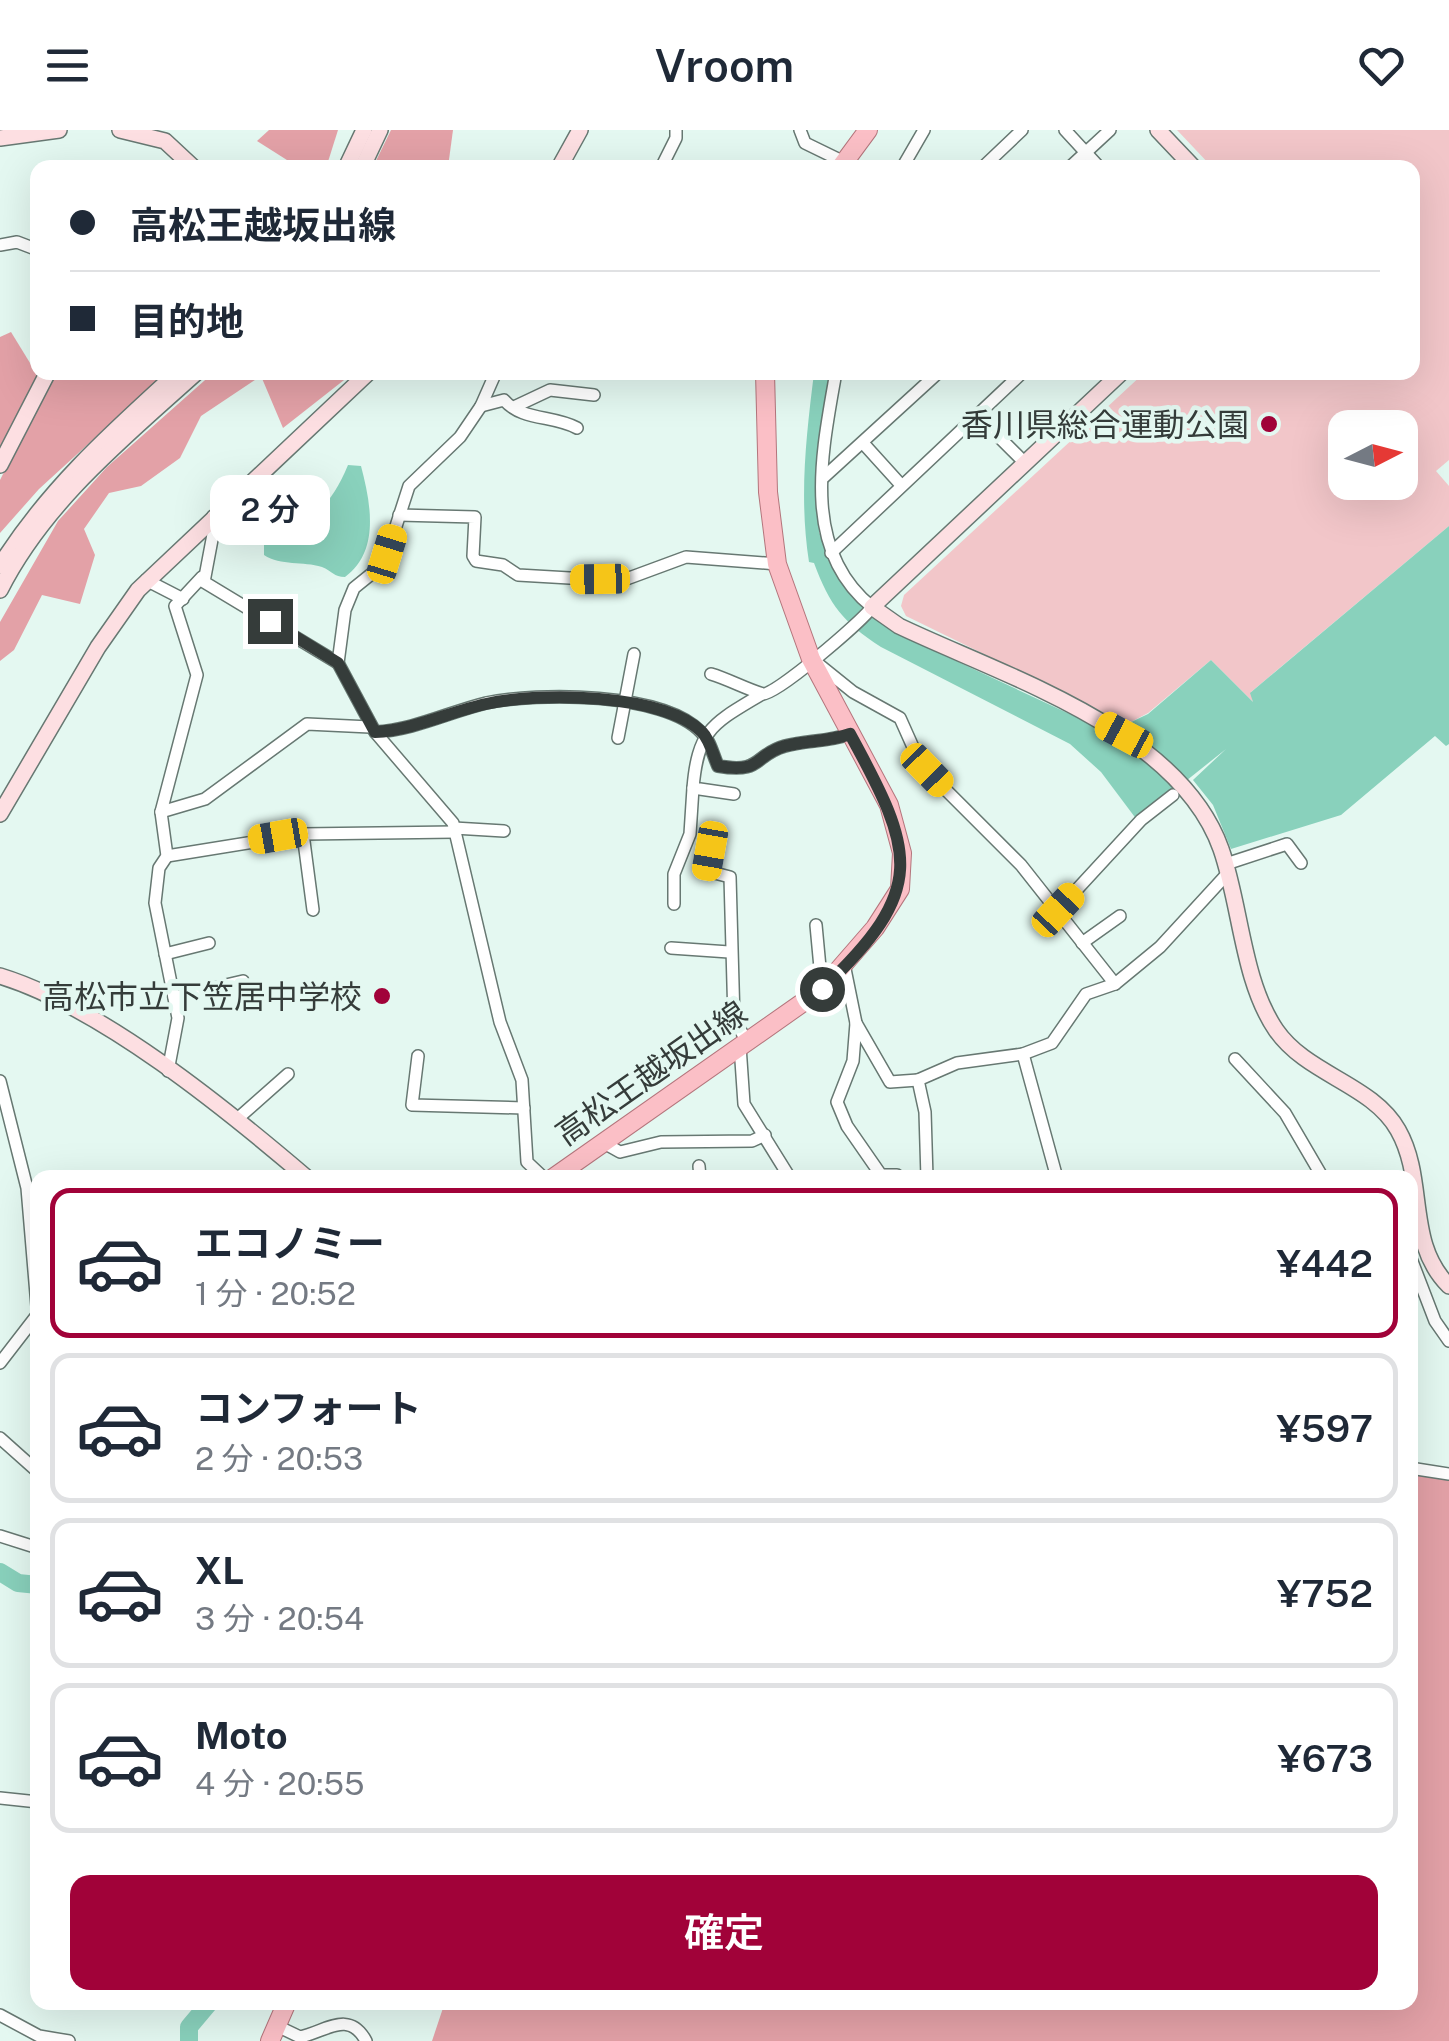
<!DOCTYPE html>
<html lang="ja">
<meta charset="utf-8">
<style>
:root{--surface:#fff;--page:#f2f2f3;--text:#1f2937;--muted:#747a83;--line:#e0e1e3;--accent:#a10239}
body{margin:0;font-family:"Public Sans","Noto Sans JP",sans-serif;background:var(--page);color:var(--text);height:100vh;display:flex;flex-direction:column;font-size:38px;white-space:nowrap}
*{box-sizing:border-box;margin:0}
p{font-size:32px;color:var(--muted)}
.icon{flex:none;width:55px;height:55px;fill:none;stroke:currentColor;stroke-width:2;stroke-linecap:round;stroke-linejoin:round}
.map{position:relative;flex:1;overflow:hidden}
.side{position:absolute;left:30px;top:1040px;width:1388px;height:840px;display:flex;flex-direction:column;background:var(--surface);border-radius:20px;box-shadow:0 10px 40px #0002}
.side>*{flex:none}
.banner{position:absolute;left:30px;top:30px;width:1390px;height:220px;border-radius:20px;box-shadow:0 10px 40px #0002;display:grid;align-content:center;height:220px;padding:0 40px;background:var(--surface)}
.needle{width:65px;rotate:84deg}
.tools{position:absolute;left:1328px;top:280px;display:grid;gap:20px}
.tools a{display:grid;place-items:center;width:90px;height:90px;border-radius:20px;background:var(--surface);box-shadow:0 10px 40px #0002;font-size:50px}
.end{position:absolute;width:45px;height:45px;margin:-22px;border:12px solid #353c3a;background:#fff;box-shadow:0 0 0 5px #fff}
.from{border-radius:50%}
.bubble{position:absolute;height:70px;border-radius:20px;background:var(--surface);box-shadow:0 10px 40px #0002;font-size:32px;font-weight:600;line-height:70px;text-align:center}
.car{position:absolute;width:30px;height:60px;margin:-30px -15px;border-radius:12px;box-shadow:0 0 8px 2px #0007;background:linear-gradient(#f5c518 24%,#345 0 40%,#f5c518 0 76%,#345 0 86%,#f5c518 0)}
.banner b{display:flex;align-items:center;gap:35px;height:95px;font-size:38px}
.banner b+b{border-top:2px solid var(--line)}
.banner i{width:25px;height:25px;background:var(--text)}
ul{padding:18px 0 0;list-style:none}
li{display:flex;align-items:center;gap:30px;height:150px;margin:0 20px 15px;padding:0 20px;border:5px solid var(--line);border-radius:20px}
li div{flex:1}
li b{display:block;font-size:38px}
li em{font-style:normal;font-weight:600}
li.selected{border-color:var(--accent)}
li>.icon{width:90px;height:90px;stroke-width:1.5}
.cta{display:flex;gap:20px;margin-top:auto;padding:20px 40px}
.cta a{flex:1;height:115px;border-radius:20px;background:var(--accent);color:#fff;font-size:40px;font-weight:600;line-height:115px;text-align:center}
header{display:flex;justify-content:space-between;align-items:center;height:130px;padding:0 40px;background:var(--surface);font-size:45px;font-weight:600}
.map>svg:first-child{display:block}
.green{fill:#f2c6c9;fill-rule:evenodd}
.forest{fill:#e3a1a7}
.water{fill:#89d1bc}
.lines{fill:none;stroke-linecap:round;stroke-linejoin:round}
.river{stroke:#89d1bc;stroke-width:18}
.street-casing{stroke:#677872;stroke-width:14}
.secondary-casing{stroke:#677872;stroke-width:18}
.primary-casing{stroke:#b4757c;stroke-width:20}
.street{stroke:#fff;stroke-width:11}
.secondary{stroke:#fddfe2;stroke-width:15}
.primary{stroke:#fbbfc6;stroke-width:18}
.route{stroke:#353c3a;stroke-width:12}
.poi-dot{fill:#a10239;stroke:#e4f8f1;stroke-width:4}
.labels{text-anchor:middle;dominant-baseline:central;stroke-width:9;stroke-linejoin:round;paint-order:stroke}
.poi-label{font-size:32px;fill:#353c3a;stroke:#e4f8f1;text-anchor:end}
.street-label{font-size:32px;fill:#353c3a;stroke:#e4f8f1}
</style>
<header><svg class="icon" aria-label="menu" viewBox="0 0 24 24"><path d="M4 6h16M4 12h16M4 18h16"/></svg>Vroom<svg class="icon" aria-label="heart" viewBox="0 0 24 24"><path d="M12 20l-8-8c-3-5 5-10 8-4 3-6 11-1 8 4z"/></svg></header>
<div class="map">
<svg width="1449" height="1911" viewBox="0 0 1449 1911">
<rect width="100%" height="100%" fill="#e4f8f1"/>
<!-- green -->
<path class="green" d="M1177 0H1449V330L1436 341 1449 356V396L1251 562 1253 572 1211 530 1148 583 1127 594 906 486 901 476 904 465 1144 243 1412 242V38L1212 37ZM1345 298H1400V352H1345Z"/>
<!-- forest -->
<g class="forest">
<path d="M269 0H338L326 38 298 37 257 11Z"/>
<path d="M391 0H453L448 37H373Z"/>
<path d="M11 202 38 246 0 318V207Z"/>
<path d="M54 243H166L39 359 0 403V350Z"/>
<path d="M213 243H353L283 298 261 246 201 286 180 328 141 356 109 363 84 399 95 425 80 474 42 465 14 520 0 531V492L58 391 107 337Z"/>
<path d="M1410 1343 1449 1350V1911H432L445 1872H1410Z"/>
</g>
<!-- water -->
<g class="water">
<path d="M814 243H831L818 357 819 402 846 460 875 488 909 509 1089 593 1127 594 1148 584 1211 530 1253 572 1250 563 1449 396V614L1446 616 1435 606 1341 685 1231 719 1213 675 1193 650 1226 619 1137 690 1101 642 1070 614 881 517C843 492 830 476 814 433L809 432C799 368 806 307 814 243Z"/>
<path d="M348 335 361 336C371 374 380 421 345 447 334 447 332 441 322 437 303 431 281 436 264 425V413C309 392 329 381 348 335Z"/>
</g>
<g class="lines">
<!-- river -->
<g class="river">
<path d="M0 1442 18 1453 38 1455"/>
<path d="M189 1911V1897L210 1872"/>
</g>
<!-- street casing -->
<g class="street-casing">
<g id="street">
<path d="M800 0 805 13 844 32"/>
<path d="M1065 0 1100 38"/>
<path d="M661 38 676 8V0"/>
<path d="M902 38 924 0"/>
<path d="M982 38 1022 0"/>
<path d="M1069 38 1110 0"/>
<path d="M0 115 17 112 38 120"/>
<path d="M481 276 504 270C522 291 553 285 577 298"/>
<path d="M516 276 550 260 594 265"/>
<path d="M978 286 1025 333"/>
<path d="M863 313 901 355"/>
<path d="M824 347 939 242"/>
<path d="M399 385 475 387 473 426 476 431 503 435 518 445 621 451 686 427 777 434"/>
<path d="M213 386 220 393 214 399 204 452 338 533 345 480 354 458 380 437 387 424 409 356 460 307 481 276 496 242"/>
<path d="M831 423 1023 242"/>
<path d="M146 450 183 469"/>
<path d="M338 533 375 602C414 600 449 582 486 573 538 562 663 562 701 602 710 610 713 625 718 636 763 644 753 625 785 616 807 610 828 612 850 604"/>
<path d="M817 533 853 562 900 588 921 635 1021 735 1115 854"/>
<path d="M711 544C728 549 746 559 763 564 773 567 863 491 872 477 800 419 822 322 836 242"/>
<path d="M375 602 453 693 500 892 522 950 527 1032 544 1048"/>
<path d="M618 608 634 524"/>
<path d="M734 664 693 658C698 598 714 593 762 564"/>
<path d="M161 682 197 545 175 476 202 447"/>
<path d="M454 698 504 701"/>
<path d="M303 704 313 780"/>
<path d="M710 721 707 741 730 747 734 890 747 911"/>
<path d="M167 726 303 704 455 702"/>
<path d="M1226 734 1287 714 1301 733"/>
<path d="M674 774V744L690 704 693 658"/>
<path d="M1058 780 1141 690 1173 665"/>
<path d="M816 795 822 859"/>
<path d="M1082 813 1120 786"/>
<path d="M671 818 729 822"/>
<path d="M165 824 209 813"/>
<path d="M844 834 856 893 890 952 918 950"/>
<path d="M174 867 243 851"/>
<path d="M856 893 853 931 837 972 847 996 881 1045H897"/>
<path d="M740 916 744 974 790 1048"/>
<path d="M1023 924 1057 1048"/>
<path d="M418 926 412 975 524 978"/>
<path d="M1235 929 1285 983 1323 1048"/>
<path d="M168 941 178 888 155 773 159 738 167 726 161 682 205 669 307 594 370 597"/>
<path d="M0 951 27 1058 38 1188"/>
<path d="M236 990 288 944"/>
<path d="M602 1012 620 1022 661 1012 752 1011 765 1005"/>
<path d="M699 1036 700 1048"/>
<path d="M927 1048 925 982 918 950 957 933 1023 924 1052 913 1086 864 1115 854 1160 817 1228 743"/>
<path d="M1410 1126 1435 1191 1449 1211"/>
<path d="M0 1233 37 1185"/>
<path d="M0 1308 38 1342"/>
<path d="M1410 1338 1449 1344"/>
<path d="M0 1406 38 1418"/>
<path d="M0 1668 38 1672"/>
<path d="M0 1885 39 1906 69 1911"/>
<path d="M277 1896 300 1907C325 1902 349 1879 366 1911"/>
</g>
</g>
<!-- secondary casing -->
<g class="secondary-casing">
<g id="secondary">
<path d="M120 0 165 11 194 38"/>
<path d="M1158 0 1194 38"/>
<path d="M0 8 59 0"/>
<path d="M346 38 364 0"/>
<path d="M362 38 380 0"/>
<path d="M559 38 580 0"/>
<path d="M1122 242 872 477 899 496C1006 547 1179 600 1221 719 1241 776 1242 850 1276 900 1307 945 1372 954 1398 1000 1427 1051 1405 1112 1449 1156"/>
<path d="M0 335 48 242"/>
<path d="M0 436C48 359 111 303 178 242"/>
<path d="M0 460C45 371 124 308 197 242"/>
<path d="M0 684 98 517 138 460 369 242"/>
<path d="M0 846C101 877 225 978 307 1048"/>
</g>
</g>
<!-- primary casing -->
<g class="primary-casing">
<g id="primary">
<path d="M840 38 868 0"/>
<path d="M553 1048 822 859 875 798 900 759 902 723 889 675 811 529 777 434 768 362 765 242"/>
<path d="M270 1911 287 1872"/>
</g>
</g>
<!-- street -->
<use href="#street" class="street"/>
<!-- secondary -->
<use href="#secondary" class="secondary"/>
<!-- primary -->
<use href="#primary" class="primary"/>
</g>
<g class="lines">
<!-- route -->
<path class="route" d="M270 491 338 533 375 602C414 600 449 582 486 574 538 562 663 563 702 602 710 610 713 625 718 636 763 644 753 625 785 616 807 610 828 612 850 604 915 723 928 759 822 859"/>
</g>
<!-- markers -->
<g class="poi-dot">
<circle cx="1269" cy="294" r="10"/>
<circle cx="382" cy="866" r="10"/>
</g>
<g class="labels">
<!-- poi labels -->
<g class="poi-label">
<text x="1249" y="294">香川県総合運動公園</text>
<text x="362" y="866">高松市立下笠居中学校</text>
</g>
<!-- street labels -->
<g class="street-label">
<text transform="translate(651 943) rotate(-35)">高松王越坂出線</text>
</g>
</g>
</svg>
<div class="tools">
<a><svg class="needle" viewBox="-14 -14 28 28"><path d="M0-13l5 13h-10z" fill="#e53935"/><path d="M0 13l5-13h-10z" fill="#747a83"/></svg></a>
</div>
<i class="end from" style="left:822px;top:859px"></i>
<i class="end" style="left:270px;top:491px"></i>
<div class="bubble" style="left:210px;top:345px;width:120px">2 分</div>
<i class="car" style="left:387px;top:424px;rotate:17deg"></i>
<i class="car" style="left:600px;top:449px;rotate:269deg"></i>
<i class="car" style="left:1124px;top:605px;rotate:298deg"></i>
<i class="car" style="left:927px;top:640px;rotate:136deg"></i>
<i class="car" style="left:278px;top:706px;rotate:260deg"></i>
<i class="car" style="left:710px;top:721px;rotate:190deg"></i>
<i class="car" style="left:1058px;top:780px;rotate:43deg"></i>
<div class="banner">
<b><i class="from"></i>高松王越坂出線</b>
<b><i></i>目的地</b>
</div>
<section class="side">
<ul>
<li class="selected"><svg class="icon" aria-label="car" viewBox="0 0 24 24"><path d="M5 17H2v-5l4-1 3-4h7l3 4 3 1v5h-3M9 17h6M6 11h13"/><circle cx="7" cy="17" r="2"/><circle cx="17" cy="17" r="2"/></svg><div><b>エコノミー</b><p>1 分 · 20:52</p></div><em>¥442</em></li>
<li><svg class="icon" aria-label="car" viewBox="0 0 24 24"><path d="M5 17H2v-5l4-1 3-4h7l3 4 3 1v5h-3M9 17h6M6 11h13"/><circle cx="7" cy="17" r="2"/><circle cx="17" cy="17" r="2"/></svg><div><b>コンフォート</b><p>2 分 · 20:53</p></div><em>¥597</em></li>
<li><svg class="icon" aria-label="car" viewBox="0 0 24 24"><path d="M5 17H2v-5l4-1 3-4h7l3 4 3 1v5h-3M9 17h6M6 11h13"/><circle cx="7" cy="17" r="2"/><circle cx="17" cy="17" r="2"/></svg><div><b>XL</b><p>3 分 · 20:54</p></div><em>¥752</em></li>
<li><svg class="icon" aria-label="car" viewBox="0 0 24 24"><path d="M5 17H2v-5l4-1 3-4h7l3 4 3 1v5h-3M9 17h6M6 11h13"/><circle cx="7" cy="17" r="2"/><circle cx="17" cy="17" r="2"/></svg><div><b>Moto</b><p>4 分 · 20:55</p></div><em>¥673</em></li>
</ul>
<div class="cta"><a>確定</a></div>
</section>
</div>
